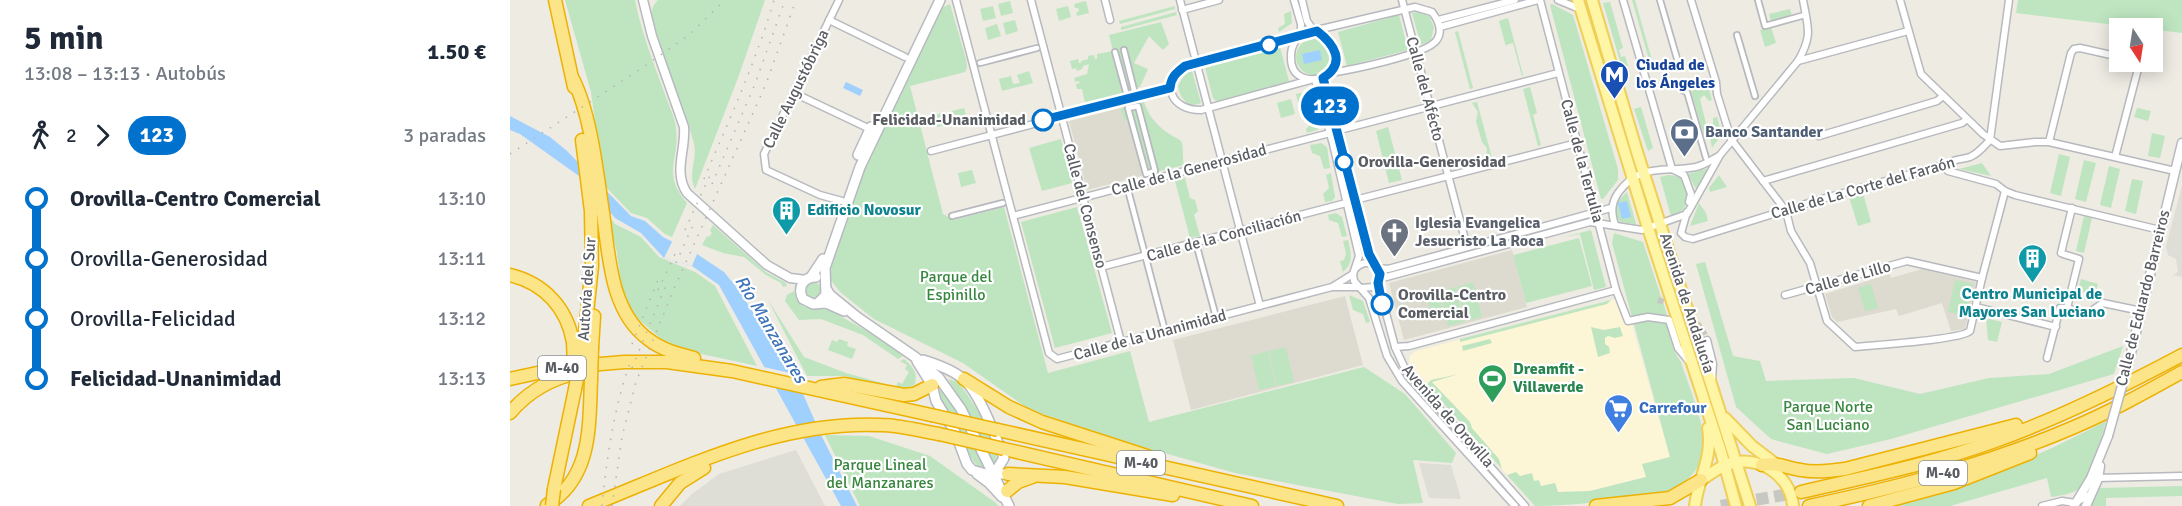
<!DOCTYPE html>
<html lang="es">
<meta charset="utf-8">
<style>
:root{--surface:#fff;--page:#f6f6f7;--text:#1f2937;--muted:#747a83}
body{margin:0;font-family:Signika,sans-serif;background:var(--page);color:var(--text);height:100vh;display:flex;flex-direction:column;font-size:22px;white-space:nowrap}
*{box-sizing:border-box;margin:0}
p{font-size:20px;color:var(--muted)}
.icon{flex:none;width:33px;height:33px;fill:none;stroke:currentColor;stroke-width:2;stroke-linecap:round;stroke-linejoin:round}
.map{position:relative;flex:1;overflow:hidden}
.sheet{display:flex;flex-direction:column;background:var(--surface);width:510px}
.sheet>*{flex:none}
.badge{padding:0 12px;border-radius:20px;font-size:21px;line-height:39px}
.needle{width:39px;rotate:168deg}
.tools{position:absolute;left:1599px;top:18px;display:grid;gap:12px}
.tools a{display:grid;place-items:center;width:54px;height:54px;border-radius:0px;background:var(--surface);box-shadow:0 3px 15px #0003;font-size:30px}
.map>.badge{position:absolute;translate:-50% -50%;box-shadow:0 0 0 3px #fff}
.legs{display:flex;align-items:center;gap:9px;height:66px;padding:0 24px;font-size:20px}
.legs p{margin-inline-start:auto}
.overview{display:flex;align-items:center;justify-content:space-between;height:102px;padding:0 24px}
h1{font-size:33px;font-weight:700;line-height:45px}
ul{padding:0 24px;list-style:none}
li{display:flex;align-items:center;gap:21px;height:60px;font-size:22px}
li i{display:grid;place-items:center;width:9px;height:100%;margin:0 8px;background:currentColor}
li i::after{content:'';width:15px;height:15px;margin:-8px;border:4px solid;border-radius:50%;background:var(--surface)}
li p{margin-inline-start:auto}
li:first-child i{background:linear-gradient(#0000 50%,currentColor 0)}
li:last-child i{background:linear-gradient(currentColor 50%,#0000 0)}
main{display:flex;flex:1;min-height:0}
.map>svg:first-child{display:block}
</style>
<main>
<section class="sheet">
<div class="overview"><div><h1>5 min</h1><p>13:08 – 13:13 · Autobús</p></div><b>1.50 €</b></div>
<div class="legs"><svg class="icon" aria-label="walk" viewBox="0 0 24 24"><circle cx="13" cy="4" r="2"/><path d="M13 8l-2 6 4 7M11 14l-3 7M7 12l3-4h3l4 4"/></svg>2<svg class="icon" aria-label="forward" viewBox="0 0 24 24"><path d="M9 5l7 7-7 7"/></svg><b class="badge" style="background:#0072ce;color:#fff">123</b><p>3 paradas</p></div>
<ul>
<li><i style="color:#0072ce"></i><b>Orovilla-Centro Comercial</b><p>13:10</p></li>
<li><i style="color:#0072ce"></i><span>Orovilla-Generosidad</span><p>13:11</p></li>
<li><i style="color:#0072ce"></i><span>Orovilla-Felicidad</span><p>13:12</p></li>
<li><i style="color:#0072ce"></i><b>Felicidad-Unanimidad</b><p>13:13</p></li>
</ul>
</section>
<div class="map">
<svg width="1672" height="506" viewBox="0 0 1672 506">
<rect width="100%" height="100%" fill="#edebe2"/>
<polygon fill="#fdf6d6" points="1114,297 1160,457 1136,477 1080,491 1047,492 1045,483 1012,492 899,363 900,356 906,351"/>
<g fill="#deddd6">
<polygon points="1672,186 1672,277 1663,275 1668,272 1666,259 1658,255 1656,246"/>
<polygon points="286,450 315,506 170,506 182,494 209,474"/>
<polygon points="909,463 941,465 951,499 919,498"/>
</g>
<g fill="#dddad0">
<polygon points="610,108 614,121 620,120 634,175 577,190 559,121"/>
<polygon points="1002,250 1017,307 894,340 879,283"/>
<polygon points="1412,269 1466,282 1455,329 1441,331 1432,303 1389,316 1386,309 1327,322 1322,317 1315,294 1380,274 1381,278"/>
<polygon points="835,296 853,365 681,410 663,340"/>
</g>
<g fill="#bee5c0">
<path d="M55 0H125C131 31 142 59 153 89 157 101 164 115 166 128 170 162 151 172 177 203L162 237 155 234 137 218 121 213 94 185 81 92Z"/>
<path d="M148 0H255L228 78 185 189C177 172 188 160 184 144 175 106 157 71 147 34 143 21 137 11 148 0Z"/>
<polygon points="1122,0 1125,0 1145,71 1142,70"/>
<polygon points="1508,0 1672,0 1672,33 1506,13"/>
<polygon points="500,1 503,13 491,16 488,4"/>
<polygon points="576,1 579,13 567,16 566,13 569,11 568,8 565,8 564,4"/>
<polygon points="1100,2 1113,48 1109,50 1111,57 1115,56 1118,66 1112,68 1093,3"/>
<path d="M440 4 456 59 457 67 455 72 400 86 433 214 444 220 494 207 538 373 620 351 639 422 854 367 895 394 946 453 942 463 903 460 913 503 888 504 725 473 573 430 548 419 520 410 453 363 364 319 330 292 319 278C342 183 388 97 429 9Z"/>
<polygon points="1042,4 1063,15 1108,169 1108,180 1093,199 1091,199 1040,5"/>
<polygon points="483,6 486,18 473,21 470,9"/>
<polygon points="558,6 561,17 549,21 546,9"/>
<polygon points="665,6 665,9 610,24 609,21"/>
<polygon points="1280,9 1282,16 1261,22 1259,14"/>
<polygon points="781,11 782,23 769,32 768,28 775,24 774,14"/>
<polygon points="666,12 667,15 611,30 611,27"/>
<polygon points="907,12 919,16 924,27 921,40 911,45 902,13"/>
<polygon points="889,15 898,50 837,66 828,32"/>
<polygon points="998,18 1013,75 1012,76 1003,43 996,45 996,47 989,21"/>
<polygon points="505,20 508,31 496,35 493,23"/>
<polygon points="651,22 659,44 653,50 639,36 624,63 638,69 630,87 625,88 626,91 575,103 572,89 567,89 566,84 570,83 569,81 565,82 564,78 577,74 579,64 573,66 572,69 567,71 566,68 562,69 560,61 568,59 569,63 571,63 571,61 578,59 578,56 584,55 585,59 587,59 587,54 603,51 599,35"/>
<polygon points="487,24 491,36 478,40 475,28"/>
<polygon points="1261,27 1266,43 1255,47 1250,30"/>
<polygon points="948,31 963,88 960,89 945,32"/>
<circle cx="804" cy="57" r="18"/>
<polygon points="770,47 779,81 707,102 703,98 695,67"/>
<polygon points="519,71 523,83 492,91 489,79 501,76 503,84 510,83 507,75"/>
<path d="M682 71 691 103C678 109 670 98 668 86L675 73Z"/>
<polygon points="1198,86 1202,100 1199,101 1194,95 1190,99 1196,124 1200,127 1203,126 1203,118 1207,117 1212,134 1202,148 1200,138 1195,139 1181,91"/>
<polygon points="1020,87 1027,113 1023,115 1031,145 1028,146 1013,89"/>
<polygon points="797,92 803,95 806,110 801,112 796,105 788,103 786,94"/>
<polygon points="781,99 785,114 771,118 767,103"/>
<path d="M634 102C638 115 647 126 658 133 661 136 668 138 671 141 674 145 672 158 674 165L634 175 619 120 614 121 610 108Z"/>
<polygon points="967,102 982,158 976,159 977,148 972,142 966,121 968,112 962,103"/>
<polygon points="1131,107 1143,148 1138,151 1124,109"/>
<polygon points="454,108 457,119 445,123 442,111"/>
<polygon points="1627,108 1641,111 1638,121 1624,117"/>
<polygon points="436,112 440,124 427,127 424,115"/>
<polygon points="807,115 810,126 807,130 797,133 796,129 802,123 802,117"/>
<polygon points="878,127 892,180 879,183 866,131"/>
<polygon points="1642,133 1655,136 1650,158 1638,156"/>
<polygon points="551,139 562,183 532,191 519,148"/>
<polygon points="811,143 817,147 820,168 814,169 810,156 802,153 800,145"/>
<polygon points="1549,154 1560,157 1551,196 1540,193"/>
<polygon points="1574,160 1586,163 1576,202 1565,199"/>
<polygon points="1472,163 1481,176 1449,169"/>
<polygon points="1599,166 1610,169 1601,208 1590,205"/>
<polygon points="1199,168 1186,189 1178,174"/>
<polygon points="462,170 466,183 451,187 448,173"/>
<polygon points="821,173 825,197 822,201 815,202 813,194 819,188 816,175"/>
<path d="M1159 175 1171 177C1183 190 1180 212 1161 216L1150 177Z"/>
<polygon points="1209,175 1217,187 1200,192 1199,188"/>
<polygon points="675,178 680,198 685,200 688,211 684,215 690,236 680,238 665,181"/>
<polygon points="1622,179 1633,181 1626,214 1615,211"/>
<polygon points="1117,192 1126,224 1124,224 1110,222 1105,214 1105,204"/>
<polygon points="1353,193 1361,222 1348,226 1339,197"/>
<polygon points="1189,203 1196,213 1198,221 1180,226"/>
<polygon points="567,207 602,333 545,348 511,222"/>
<polygon points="826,213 832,217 837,236 832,237 828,223 819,220 818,215"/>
<polygon points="98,215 105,224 131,237 149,257 185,272 205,286 247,366 187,353 157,344 124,315 111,286 107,253"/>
<polygon points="1574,216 1582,218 1574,253 1566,251"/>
<polygon points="203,225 256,272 276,283 277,286 273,287 271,283 256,275 234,257 213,253 192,245 197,236 199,237 202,233 200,230"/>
<polygon points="1081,230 1096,287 1084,290 1070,234 1051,238"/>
<path d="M1104 233 1133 242 1157 315C1157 330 1162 350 1171 362 1178 385 1197 428 1194 451 1191 470 1172 488 1154 493 1144 496 1132 496 1122 497 1090 502 1057 506 1025 506L997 475 1006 472 1010 476 1022 473 1024 481 1029 480 1031 486 1045 483 1048 492 1080 491 1136 477 1132 464 1160 457 1102 243Z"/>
<polygon points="1069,238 1082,286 1016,303 1003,255"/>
<path d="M838 240C841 253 844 263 833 272L830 261 834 260 836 254 833 241Z"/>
<polygon points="1195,262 1223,356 1250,361 1256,381 1344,378 1410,394 1479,378 1539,374 1613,346 1604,374 1381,439 1317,454 1261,439 1226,407 1186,264"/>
<polygon points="1571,279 1588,284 1585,295 1568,291"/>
<polygon points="1445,280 1463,284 1455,316 1438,312"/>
<circle cx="303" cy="290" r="8"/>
<polygon points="963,282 972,317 956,321 947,287"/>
<polygon points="1361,284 1368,308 1355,311 1348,288"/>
<polygon points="945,287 954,322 938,326 929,291"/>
<polygon points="284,291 286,298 294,307 319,310 357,331 393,356 388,359 353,335 311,319 289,320 275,301 277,295"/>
<polygon points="928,292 934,318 923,321 916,295"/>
<polygon points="839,295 853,301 860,322 856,323 853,314 843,310"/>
<path d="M258 300 294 357 336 373 386 387 388 382 392 384 399 372 395 369 397 365 390 361 394 359C403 367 408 372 405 384L396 390 334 376H297Z"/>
<polygon points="1101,300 1097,304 950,342 950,339"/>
<polygon points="1476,318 1492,322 1487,342 1478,340"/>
<polygon points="1081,327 1094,330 1110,327 1113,336 1105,338 1098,336 1095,338 1095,344 1099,347 1100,353 1088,357"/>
<polygon points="329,339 338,342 337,346 346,349 342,359 318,350 322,340 327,342"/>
<polygon points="980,339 982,343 953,351 952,346"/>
<polygon points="776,347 784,382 767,386 759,351"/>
<polygon points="758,351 766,386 749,390 741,356"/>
<polygon points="949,374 922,382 960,422 962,428 989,459 992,469 918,386 918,383 921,380"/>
<path d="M438 379 448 382C461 399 494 446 485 467L460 415Z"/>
<polygon points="430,387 448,412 477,470 471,469 463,461 430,397"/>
<path d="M1596 421C1591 438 1583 479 1569 489 1561 494 1550 496 1541 497L1537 478 1440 506H1379C1455 489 1527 457 1596 421Z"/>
<polygon points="315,435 359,436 420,456 486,503 488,506 350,506"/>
<polygon points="1672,486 1672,496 1596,498 1596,506 1582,506 1590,488"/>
</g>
<g fill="#a0d0fe">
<polygon points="810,50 812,60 794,64 792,54"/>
<polygon points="336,82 353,90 350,96 333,88"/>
<polygon points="0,116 40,137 57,151 121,216 135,221 153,237 187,254 214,272 231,293 293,394 311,435 347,506 331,506 209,285 182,266 154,258 131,233 105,218 69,176 10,134 0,130"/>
<polygon points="1117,201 1121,217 1112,219 1108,203"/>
</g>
<g fill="#edebe2">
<polygon points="163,240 187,254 182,266 154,258"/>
<polygon points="254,367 280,373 292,393 265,387"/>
</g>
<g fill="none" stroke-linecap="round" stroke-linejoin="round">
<path stroke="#c8c8c2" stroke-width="6" stroke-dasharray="6 3" stroke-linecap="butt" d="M1148 300C1169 306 1189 319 1197 340"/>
<polyline stroke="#c8c8c2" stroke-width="12" stroke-dasharray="12 6" stroke-linecap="butt" points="1211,506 1290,492"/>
<defs>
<g id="pedestrian">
<polyline points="1150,0 1168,62 1166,65"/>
<polyline points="1248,0 1255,26 1295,15"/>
<polyline points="1227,35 1245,96"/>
<polyline points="614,50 624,90"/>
<polyline points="605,52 616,92"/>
<polyline points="470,63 527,48"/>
<polyline points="1174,91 1177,92 1196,158"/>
<polygon points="628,106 645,171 636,174 618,108"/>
<polyline points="617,186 655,331"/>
<polyline points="442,216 493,203"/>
<polyline points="686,243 706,317"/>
</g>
<g id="minor">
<polyline points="329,0 254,154 256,170 310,195 332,201"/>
<polyline points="446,0 539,353 547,359 822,287 843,274"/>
<polyline points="521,0 611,342"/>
<polyline points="595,0 600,20"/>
<polyline points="670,0 750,306"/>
<polyline points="784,0 791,24 791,35"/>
<polyline points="792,0 797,21 804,31"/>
<polyline points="892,0 957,247"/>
<polyline points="1030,0 1106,290 1118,321 1138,317 1159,320 1168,348 1178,360"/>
<polyline points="1048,0 1070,9"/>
<polyline points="1113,0 1162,169"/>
<path d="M1181 0 1206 82 1207 94 1221 139 1276 211 1281 231 1300 263 1317 321 1345 347C1364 345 1450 340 1460 331L1472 278 1495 191"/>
<polyline points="1390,0 1411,74 1473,134 1490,146 1525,142 1539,142 1665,171"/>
<polyline points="672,10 709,0"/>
<polyline points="319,20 395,57"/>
<polyline points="928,20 1005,0"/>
<polyline points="930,27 1028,0"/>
<path d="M807 31C863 72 779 102 781 56 781 46 786 38 794 33L905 7 922 12C928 20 934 31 926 41 915 55 840 70 820 73"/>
<path d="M788 37 675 66C650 85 661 110 691 110L800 80"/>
<polyline points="1288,61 1398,31"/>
<polyline points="813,78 859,253 865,266"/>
<polyline points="805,80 823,144 849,256 843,274 844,281 859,298 877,356 892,381 1005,506"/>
<polyline points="284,93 360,129"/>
<polyline points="826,131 1048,73"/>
<polyline points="1309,136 1427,101 1433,96"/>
<polyline points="1480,140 1499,0"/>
<polyline points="1539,142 1561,53 1564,49 1570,48 1610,57"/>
<polyline points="421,151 660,88"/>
<polyline points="1605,157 1628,69 1625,62"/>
<polyline points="1437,166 1438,171 1486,184 1495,191 1505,195 1650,230"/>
<polyline points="1162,169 1174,175 1181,194 1179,202"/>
<polyline points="1253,181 1452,123 1457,119"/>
<polyline points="845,200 1067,143"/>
<path d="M1177 212 1171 233 1175 237 1183 239 1305 201 1429 166H1437C1443 158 1452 160 1460 157 1469 153 1474 146 1480 140"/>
<polyline points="503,216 820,133"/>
<path d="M1105 225C1101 212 1101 204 1108 193 1130 162 1155 173 1186 167 1194 165 1200 161 1207 157"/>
<polyline points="1551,253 1562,208"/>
<polyline points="591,267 836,203"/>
<path d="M846 268C860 254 879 272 863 287L851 288"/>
<polyline points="867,268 878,269 1101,208"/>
<path d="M869 279 1080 222 1132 230 1177 214 1210 155 1288 61C1303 35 1298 28 1293 0"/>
<polyline points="868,283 885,347 896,371 1015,506"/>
<polyline points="823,287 849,287"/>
<polyline points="1275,295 1397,261 1472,278"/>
<polyline points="1466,307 1546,327"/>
<polyline points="1557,308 1577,314 1593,303 1631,311"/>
<polyline points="1197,340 1203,364 1202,379"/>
<polyline points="885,347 899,346 1106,290"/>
<polyline points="1537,358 1550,308 1557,308 1569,259 1553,254"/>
<polyline points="1586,478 1672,476"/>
<polyline points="1532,506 1552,501 1565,503 1581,494"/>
</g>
<g id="tertiary">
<path d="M133 0 142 36 174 127C176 150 163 172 177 193L257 265 280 278 296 280"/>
<polyline points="1620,357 1672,143"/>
<polyline points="1564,506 1581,478 1598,436"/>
<polyline points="1576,506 1588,479 1590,466"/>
</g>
<g id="secondary">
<polyline points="348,155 361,127"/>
<polyline points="301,277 313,259"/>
<path d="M306 277C293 277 287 288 293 299L303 304 316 303 334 311"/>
<polyline points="317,290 320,295 347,317 405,357 429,378 451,409 499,506"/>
<polyline points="308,303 316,295 315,268 350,167 430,0"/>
<path d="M413 360C426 364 441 369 452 378 469 390 486 438 494 458L484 474"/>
<polyline points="407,361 422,385 426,401 445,432 457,464 462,470 476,474 498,474"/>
<polyline points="467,474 479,483 492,497"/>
</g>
<g id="primary">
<polyline points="1068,0 1138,228 1211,452 1226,506"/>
<polyline points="1082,0 1127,152 1240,506"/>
<polyline points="1215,418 1242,446 1263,462"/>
<path d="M1191 480C1199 475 1208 468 1216 465 1246 453 1281 474 1283 506"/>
<path d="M1185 506C1188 478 1203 459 1198 428"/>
</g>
<g id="motorway">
<polyline points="45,0 64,87"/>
<path d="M63 79C81 115 87 173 93 213 99 255 100 311 138 339 152 350 168 354 184 358"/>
<polyline points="72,140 81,211 82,266 74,342"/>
<path d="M0 275C34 283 57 308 63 342"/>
<polyline points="82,347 84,316"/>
<polyline points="0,379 55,367 114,362 157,362 222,371 421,415"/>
<polyline points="454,379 499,407 532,422 640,457"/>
<polyline points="311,387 334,384 394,395 404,394 422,385"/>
<path d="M0 413C19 390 42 378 71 372"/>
<polyline points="488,430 827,506"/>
<polyline points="494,449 742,506"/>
<path d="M1252 465C1267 462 1277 468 1291 470 1305 473 1321 471 1335 469L1506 425"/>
<polyline points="498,474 555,477 663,495"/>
<polyline points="44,489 65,389"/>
<polyline points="497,491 508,482 522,477"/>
<path d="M1291 492C1356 477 1422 464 1485 441 1550 418 1612 387 1672 355"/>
<path d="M37 505C82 477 79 427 81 380"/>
<path d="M79 506C173 469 267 420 371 425 390 425 410 431 429 434"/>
<polyline points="151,506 170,483 194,468"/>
<polyline points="1086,506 1160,498 1191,480"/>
<path d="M1299 506C1389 487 1478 464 1562 428 1600 412 1636 392 1672 372"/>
<polyline points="1359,506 1444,483 1520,453"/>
</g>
</defs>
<use href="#pedestrian" stroke="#b7b9be" stroke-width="8"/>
<use href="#minor" stroke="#b7b9be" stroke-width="9"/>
<use href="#tertiary" stroke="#b7b9be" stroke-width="11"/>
<use href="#secondary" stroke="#b7bac0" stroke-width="12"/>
<use href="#primary" stroke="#f0ce57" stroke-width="14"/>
<use href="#motorway" stroke="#edb102" stroke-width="15"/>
<use href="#pedestrian" stroke="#fff" stroke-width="4.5"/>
<use href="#minor" stroke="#fff" stroke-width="6"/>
<use href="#tertiary" stroke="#fff" stroke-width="8"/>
<use href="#secondary" stroke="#fff" stroke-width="9"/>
<use href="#primary" stroke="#fef5a5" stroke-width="10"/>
<use href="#motorway" stroke="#fce589" stroke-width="12"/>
<g stroke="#b3b4b4" stroke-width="1.5" stroke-dasharray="1.5 8" stroke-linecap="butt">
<polyline points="0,154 129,70 179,35 215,0"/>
<path d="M194 179C219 120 246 62 264 0"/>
<polyline points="202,184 245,84 275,0"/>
<polyline points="175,230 201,173"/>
<polyline points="166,263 183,225"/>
<polyline points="148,290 166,252"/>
<polyline points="122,344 148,280"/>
<polyline points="122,368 156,285"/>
<path d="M92 506C97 456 104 407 121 360"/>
<polyline points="102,506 112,437 126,382 163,291 256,84 286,0"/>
</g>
<defs>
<polyline id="tertiary-bridge" points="1598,436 1620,357"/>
<g id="motorway-bridge">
<polyline points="63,342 64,364"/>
<polyline points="81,380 82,347"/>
<polyline points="65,389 74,342"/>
<polyline points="421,415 488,430"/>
<polyline points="429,434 494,449"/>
<polyline points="42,506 44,489"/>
</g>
</defs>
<use href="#tertiary-bridge" stroke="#b7b9be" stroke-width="11" stroke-linecap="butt"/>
<use href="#motorway-bridge" stroke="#edb102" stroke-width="15" stroke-linecap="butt"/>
<use href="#tertiary-bridge" stroke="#fff" stroke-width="8"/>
<use href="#motorway-bridge" stroke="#fce589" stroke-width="12"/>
</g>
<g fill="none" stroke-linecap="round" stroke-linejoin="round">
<defs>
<path id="line-1" d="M533 120 660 88C661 77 666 73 675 66L807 31C824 44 837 63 813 78L859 254 870 274 868 283 872 304"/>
</defs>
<use href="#line-1" stroke="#fff" stroke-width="14"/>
<use href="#line-1" stroke="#0072ce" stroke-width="9"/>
</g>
<defs>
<symbol id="metro-pin" viewBox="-11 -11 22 30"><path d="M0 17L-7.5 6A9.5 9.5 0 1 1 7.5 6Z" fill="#1a4fb4" stroke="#fff"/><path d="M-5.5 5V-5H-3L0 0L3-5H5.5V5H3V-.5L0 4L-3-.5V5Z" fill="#fff"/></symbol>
<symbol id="bank-pin" viewBox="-11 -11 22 30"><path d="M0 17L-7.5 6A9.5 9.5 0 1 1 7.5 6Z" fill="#5c6f8a" stroke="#fff"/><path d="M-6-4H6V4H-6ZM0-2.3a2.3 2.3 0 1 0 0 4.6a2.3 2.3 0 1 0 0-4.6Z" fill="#fff"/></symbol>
<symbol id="building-pin" viewBox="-11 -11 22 30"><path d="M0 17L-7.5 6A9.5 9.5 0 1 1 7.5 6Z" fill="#0f9aa8" stroke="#fff"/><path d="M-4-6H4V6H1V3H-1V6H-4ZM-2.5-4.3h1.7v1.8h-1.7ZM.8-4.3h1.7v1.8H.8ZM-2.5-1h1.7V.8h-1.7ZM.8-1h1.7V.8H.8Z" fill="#fff"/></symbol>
<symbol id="church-pin" viewBox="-11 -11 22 30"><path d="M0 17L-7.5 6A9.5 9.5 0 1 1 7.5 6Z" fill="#6b7280" stroke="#fff"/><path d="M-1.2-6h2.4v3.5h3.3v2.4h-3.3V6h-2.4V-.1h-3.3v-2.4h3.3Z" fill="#fff"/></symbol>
<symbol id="stadium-pin" viewBox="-11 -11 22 30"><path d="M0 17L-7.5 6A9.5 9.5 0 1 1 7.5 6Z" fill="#2e9e5b" stroke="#fff"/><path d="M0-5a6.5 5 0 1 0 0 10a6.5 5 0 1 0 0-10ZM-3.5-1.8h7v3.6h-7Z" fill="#fff"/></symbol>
<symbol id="supermarket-pin" viewBox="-11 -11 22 30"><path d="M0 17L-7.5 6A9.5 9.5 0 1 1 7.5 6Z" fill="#3f7fe0" stroke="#fff"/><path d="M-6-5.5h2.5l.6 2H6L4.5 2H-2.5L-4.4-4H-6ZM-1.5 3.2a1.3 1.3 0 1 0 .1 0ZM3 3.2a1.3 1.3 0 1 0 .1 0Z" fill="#fff"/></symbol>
</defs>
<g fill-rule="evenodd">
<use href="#metro-pin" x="1088" y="58" width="33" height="45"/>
<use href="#bank-pin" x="1158" y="116" width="33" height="45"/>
<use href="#building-pin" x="260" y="194" width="33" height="45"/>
<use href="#church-pin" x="868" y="216" width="33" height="45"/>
<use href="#building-pin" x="1506" y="242" width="33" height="45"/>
<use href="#stadium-pin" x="966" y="362" width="33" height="45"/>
<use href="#supermarket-pin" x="1092" y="392" width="33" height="45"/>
</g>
<g fill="#fff" stroke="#0072ce" stroke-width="3">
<circle cx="759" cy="45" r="8"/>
<circle cx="533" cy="120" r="10"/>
<circle cx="834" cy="162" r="8"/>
<circle cx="872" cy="304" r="10"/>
</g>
<g text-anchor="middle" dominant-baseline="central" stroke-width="4.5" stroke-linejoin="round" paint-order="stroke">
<g fill="#fff" stroke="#8c8e91" stroke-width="1.5">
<rect x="28" y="356" width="48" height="24" rx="4.5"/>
<rect x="607" y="451" width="48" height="24" rx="4.5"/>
<rect x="1409" y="461" width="48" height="24" rx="4.5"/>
</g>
<g font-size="15" font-weight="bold" fill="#5a5d62">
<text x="52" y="368">M-40</text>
<text x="631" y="463">M-40</text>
<text x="1433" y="473">M-40</text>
</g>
<g font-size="16" font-weight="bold" fill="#164399" stroke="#fff" text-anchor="start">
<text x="1126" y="65">Ciudad de<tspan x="1126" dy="18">los Ángeles</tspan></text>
</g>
<g font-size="16" fill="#5a5d62" stroke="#fff">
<text transform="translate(286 89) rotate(-64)">Calle Augustóbriga</text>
<text transform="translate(915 89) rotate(75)">Calle del Afécto</text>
<text transform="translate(1072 161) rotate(75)">Calle de la Tertulia</text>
<text transform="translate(679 170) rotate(-15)">Calle de la Generosidad</text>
<text transform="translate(1353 188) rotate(-16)">Calle de La Corte del Faraón</text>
<text transform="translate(575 206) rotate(75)">Calle del Consenso</text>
<text transform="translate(714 236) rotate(-15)">Calle de la Conciliación</text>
<text transform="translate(1338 278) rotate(-16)">Calle de Lillo</text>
<text transform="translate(77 289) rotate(-86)">Autovía del Sur</text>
<text transform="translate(1633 298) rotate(-76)">Calle de Eduardo Barreiros</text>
<text transform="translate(1177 303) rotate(72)">Avenida de Andalucía</text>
<text transform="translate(640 335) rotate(-15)">Calle de la Unanimidad</text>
<text transform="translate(938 416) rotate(49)">Avenida de Orovilla</text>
</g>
<g font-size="16" font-weight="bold" fill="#5a5d62" stroke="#fff" text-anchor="start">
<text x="516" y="120" text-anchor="end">Felicidad-Unanimidad</text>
<text x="848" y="162">Orovilla-Generosidad</text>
<text x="888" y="295">Orovilla-Centro<tspan x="888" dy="18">Comercial</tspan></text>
</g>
<g font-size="16" font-weight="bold" fill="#4e5e75" stroke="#fff" text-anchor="start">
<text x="1195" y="132">Banco Santander</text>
</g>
<g font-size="16" font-weight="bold" fill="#0d838f" stroke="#fff" text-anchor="start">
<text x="297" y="210">Edificio Novosur</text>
<text x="1522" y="294" text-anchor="middle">Centro Municipal de<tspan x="1522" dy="18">Mayores San Luciano</tspan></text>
</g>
<g font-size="16" font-weight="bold" fill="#5b616d" stroke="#fff" text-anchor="start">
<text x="905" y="223">Iglesia Evangelica<tspan x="905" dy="18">Jesucristo La Roca</tspan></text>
</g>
<g font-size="16" fill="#36863e" stroke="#fff">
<text x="446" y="277">Parque del<tspan x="446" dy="18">Espinillo</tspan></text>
<text x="1318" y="407">Parque Norte<tspan x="1318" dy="18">San Luciano</tspan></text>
<text x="370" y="465">Parque Lineal<tspan x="370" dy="18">del Manzanares</tspan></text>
</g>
<g font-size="16" font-weight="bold" fill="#27864d" stroke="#fff" text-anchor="start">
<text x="1003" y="369">Dreamfit -<tspan x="1003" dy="18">Villaverde</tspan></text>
</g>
<g font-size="16" font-weight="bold" fill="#366cbe" stroke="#fff" text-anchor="start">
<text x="1129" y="408">Carrefour</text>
</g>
<g font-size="18" font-style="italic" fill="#4074b9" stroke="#fff">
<text transform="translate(261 329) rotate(59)">Río Manzanares</text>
</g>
</g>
</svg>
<div class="tools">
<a><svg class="needle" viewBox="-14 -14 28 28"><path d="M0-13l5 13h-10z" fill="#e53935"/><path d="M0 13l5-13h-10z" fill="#747a83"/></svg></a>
</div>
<b class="badge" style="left:820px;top:106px;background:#0072ce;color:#fff">123</b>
</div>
</main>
